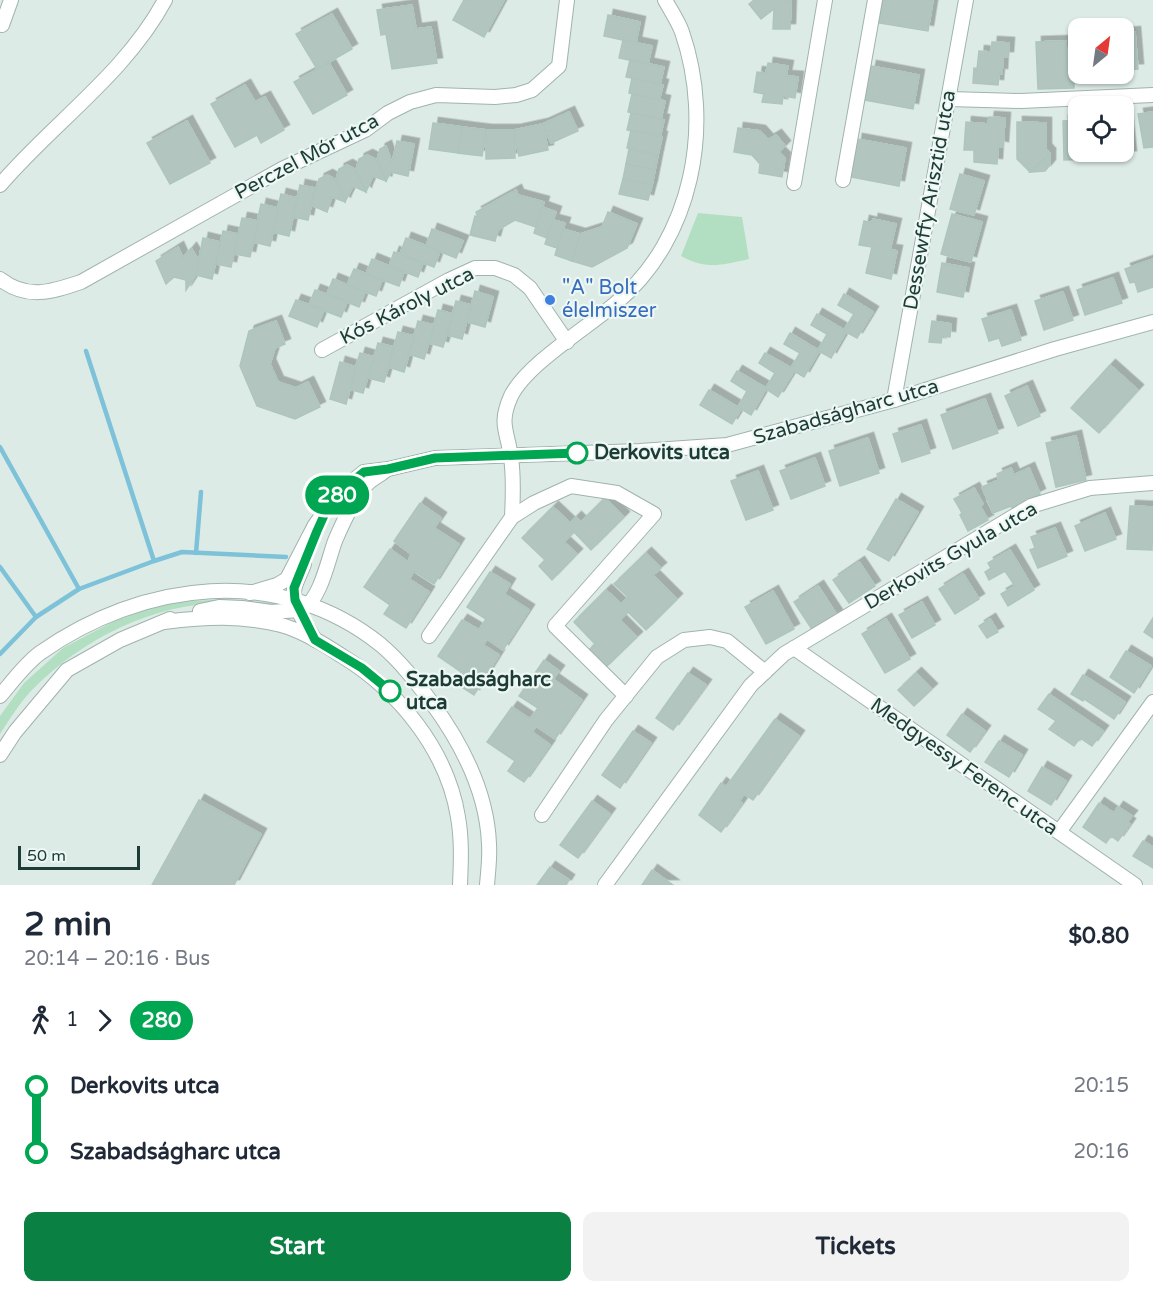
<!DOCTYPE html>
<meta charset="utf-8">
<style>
:root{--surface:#fff;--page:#f2f2f3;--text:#1f2937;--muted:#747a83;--accent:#0b8043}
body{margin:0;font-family:"Varela Round",sans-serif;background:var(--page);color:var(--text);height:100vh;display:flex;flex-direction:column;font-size:22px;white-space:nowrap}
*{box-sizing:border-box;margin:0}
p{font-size:20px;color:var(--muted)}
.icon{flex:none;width:33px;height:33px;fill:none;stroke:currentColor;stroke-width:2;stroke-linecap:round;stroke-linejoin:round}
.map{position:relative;height:885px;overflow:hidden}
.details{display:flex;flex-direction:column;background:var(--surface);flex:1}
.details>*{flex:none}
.badge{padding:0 12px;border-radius:20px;font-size:21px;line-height:39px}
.needle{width:39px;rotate:29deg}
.fabs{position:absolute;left:1068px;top:18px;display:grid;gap:12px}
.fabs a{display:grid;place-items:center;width:66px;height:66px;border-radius:12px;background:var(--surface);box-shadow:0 2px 4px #0004;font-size:30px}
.scale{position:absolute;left:18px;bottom:15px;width:122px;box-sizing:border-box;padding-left:6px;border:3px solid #1d3c36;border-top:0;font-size:16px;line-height:21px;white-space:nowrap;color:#1d3c36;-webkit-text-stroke:4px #edf7f3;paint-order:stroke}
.map>.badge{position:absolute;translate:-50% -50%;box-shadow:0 0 0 3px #fff}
.legs{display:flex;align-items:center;gap:9px;height:66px;padding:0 24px;font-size:20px}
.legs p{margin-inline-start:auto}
.overview{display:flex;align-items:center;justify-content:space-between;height:102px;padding:0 24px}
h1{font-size:33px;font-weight:800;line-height:45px}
.button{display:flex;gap:12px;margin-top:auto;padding:12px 24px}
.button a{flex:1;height:69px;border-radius:12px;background:var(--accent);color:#fff;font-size:24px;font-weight:800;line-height:69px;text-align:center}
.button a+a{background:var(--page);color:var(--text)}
ul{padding:0 24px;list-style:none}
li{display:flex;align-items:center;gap:21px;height:66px;font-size:22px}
li i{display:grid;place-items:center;width:9px;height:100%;margin:0 8px;background:currentColor}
li i::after{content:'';width:15px;height:15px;margin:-8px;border:4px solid;border-radius:50%;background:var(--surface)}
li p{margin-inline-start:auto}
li:first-child i{background:linear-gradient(#0000 50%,currentColor 0)}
li:last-child i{background:linear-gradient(currentColor 50%,#0000 0)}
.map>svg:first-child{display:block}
</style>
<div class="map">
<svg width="1153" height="885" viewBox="0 0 1153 885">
<defs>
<filter id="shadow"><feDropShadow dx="5.5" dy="-5.5" stdDeviation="0" flood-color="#0004"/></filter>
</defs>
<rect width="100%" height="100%" fill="#ddebe6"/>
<g fill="#b2dfc2">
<path d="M698 213 742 217 749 259C722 265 706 270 681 256Z"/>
<path d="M226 599 286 604V607C267 605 246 603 227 603 156 602 82 639 33 689 20 702 10 719 0 734V716L24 683 63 648 116 620 138 612 178 602Z"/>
</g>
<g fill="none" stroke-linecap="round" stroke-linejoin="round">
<g stroke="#7dc2d8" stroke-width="4.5">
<polyline points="86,351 154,561"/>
<polyline points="0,447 79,589"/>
<polyline points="196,553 201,492"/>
<polyline points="0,567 36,617"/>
<polyline points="0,654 36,617 79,589 154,561 182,552 286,557"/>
</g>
</g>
<g fill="#b2c6bf" stroke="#aec5be" stroke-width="1.5" filter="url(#shadow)">
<polygon points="464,0 504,0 484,37 453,20"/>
<polygon points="754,0 791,0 790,29 773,29 774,9 761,19 749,4"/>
<polygon points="883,0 933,0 928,31 879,23"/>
<polygon points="412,5 416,29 431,27 437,63 392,69 386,34 381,35 377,10"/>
<polygon points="332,14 352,49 317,69 296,34"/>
<polygon points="608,15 640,22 636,43 604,36"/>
<polygon points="1135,32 1138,69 1124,70 1124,33"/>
<polygon points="623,40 652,46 648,64 619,58"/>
<polygon points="1066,41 1067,62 1074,62 1074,88 1038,89 1036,42"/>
<polygon points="992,42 1009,43 1008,57 1003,57 1002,74 999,73 998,85 973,83 974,68 977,69 979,51 991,52"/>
<polygon points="630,60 664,67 660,84 626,77"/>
<polygon points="329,63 347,95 313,114 294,82"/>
<polygon points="768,63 788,66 786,76 798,77 795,98 783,96 782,104 762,102 764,94 754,92 757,72 766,73"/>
<polygon points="871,66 919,75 913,109 864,100"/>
<polygon points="632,78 663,85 659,100 629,93"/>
<polygon points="245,85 255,102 265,97 284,130 261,143 257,135 235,147 211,104"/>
<polygon points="632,94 665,101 661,119 628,112"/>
<polygon points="569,112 578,131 551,143 543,124"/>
<polygon points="1153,112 1153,147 1144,148 1138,114"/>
<polygon points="631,113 664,120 660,137 627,130"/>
<polygon points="989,117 1005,118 1003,147 998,146 997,164 974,162 974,150 964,150 966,122 988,124"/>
<polygon points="1124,118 1127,118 1131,156 1104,158 1104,152 1124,152"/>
<polygon points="1078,120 1078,152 1090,152 1090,159 1064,160 1063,121"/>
<polygon points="187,121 210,163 170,184 147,143"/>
<polygon points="1017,122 1046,123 1046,149 1050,154 1030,172 1017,159"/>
<polygon points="433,123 462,127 458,153 429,149"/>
<polygon points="543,124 548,150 519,156 514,130"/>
<polygon points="462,127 486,130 482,156 458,153"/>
<polygon points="738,128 760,131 768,140 776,135 785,146 779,152 785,158 782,177 759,173 760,164 752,155 734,152"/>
<polygon points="486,130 514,130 515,158 486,159"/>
<polygon points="631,130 662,137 658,155 627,148"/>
<polygon points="857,139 906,148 899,186 851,177"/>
<polygon points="397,141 414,144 408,176 391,172 386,181 377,160 380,149 386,146 392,163"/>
<polygon points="629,149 658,155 655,170 626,164"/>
<polygon points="1050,154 1050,165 1045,171 1030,172"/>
<polygon points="367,155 377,160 386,181 373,176 366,192 356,170 359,159"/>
<polygon points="626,164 655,170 652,185 623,179"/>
<polygon points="347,165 356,170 366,192 353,186 345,202 336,180 339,169"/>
<polygon points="960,174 984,181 974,215 950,209"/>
<polygon points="327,175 336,180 345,202 332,197 327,212 311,205 319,179"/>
<polygon points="623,179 652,185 648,200 619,194"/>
<polygon points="300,185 315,188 308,220 293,217"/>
<polygon points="516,190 518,195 544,202 536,227 515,220 498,230 495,241 470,235 475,216 478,217 476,212"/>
<polygon points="281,194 297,198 289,236 272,232"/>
<polygon points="261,204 278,208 270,246 253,242"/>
<polygon points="542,207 556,212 547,238 534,233"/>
<polygon points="608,212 637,224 627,248 592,267 572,261 580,234 602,227"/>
<polygon points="952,214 982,222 971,262 941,254"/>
<polygon points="242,218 258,221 250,257 234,254"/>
<polygon points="873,219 896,224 890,250 897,251 891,279 866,273 872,247 859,245 864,221 872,223"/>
<polygon points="553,220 565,223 557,248 545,244"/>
<polygon points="432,229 463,241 456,258 426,246"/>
<polygon points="563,229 580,234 572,261 555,255"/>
<polygon points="223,231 238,234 231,267 216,264"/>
<polygon points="203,238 220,242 212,279 196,275"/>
<polygon points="406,238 440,251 434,267 400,254"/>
<polygon points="178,247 183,258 191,248 199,261 196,275 186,290 186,280 174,277 166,284 156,261"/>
<polygon points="394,252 423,263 418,277 389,266"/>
<polygon points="372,259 404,272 399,286 366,274"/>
<polygon points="1153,259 1153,287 1138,292 1135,282 1130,283 1125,269"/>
<polygon points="942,263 969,268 963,297 937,292"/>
<polygon points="354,269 382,280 376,296 347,285"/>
<polygon points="1113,278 1122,303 1085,315 1077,290"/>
<polygon points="333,279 365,292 359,307 327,294"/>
<polygon points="315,290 347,302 341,317 309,305"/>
<polygon points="475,291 493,297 485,327 467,322"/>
<polygon points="1063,292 1073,320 1044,330 1035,301"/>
<polygon points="844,294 873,312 857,338 846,332 831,358 819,351 804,377 794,371 778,397 766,389 751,415 738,407 747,391 731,381 737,371 766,388 775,373 759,363 765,353 791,368 800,353 784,344 790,333 818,350 827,334 811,325 817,314 844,330 854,314 838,305"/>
<polygon points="296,300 324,310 317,327 289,316"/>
<polygon points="456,301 471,305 462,339 447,335"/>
<polygon points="438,310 453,314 443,347 429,343"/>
<polygon points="1011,310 1021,340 1002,346 999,338 989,341 982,319"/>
<polygon points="276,321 285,344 275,348 270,364 278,382 296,388 308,382 320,407 295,419 257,406 240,366 249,331"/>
<polygon points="418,321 434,325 424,359 409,354"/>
<polygon points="932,321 951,324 950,337 942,336 941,343 929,342"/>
<polygon points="398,332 414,336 404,372 388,367"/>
<polygon points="378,343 394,347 384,382 368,378"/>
<polygon points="360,353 374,357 363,393 349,389"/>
<polygon points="340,362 356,367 346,404 330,399"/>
<polygon points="1110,365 1138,390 1099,433 1071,408"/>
<polygon points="1027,386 1040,416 1018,426 1005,396"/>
<polygon points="709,390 741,409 732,424 700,405"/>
<polygon points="985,399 998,433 953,449 941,415"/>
<polygon points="921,425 930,453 902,462 893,434"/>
<polygon points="1076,436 1086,480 1056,487 1046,443"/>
<polygon points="868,438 879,473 840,486 829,451"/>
<polygon points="815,458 825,486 791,499 780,471"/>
<polygon points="1011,468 1014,475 1029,468 1040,494 1012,508 1011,506 993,513 982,487 999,480 997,474"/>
<polygon points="758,471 773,510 746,520 731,481"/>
<polygon points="974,488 983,504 980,506 988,520 968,531 960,515 962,513 954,499"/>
<polygon points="605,498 624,517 591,550 574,532 564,542 577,554 552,580 539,566 545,560 522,538 553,507 570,523 576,517 581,522"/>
<polygon points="896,499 918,512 889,561 867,549"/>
<polygon points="420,503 441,518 434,528 459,544 434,584 414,571 409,579 429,592 406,628 384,614 390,605 364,587 390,549 408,562 411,554 394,541"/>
<polygon points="1130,506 1153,507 1152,550 1127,549"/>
<polygon points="1105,513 1116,539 1085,551 1075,526"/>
<polygon points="1055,528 1067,556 1038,568 1030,550 1035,548 1031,537"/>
<polygon points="1010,550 1034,590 1008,606 1001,594 1015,586 1005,571 989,580 985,572 991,568 988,563"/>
<polygon points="646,553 661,568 653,575 677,599 646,630 628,612 620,620 637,637 604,669 587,652 595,644 574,622 606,590 621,604 628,597 614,584"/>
<polygon points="859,562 875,586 849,603 833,580"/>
<polygon points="490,572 510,584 504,594 529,610 503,650 487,639 483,645 499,655 474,695 454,682 461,672 438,656 462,620 479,630 486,619 467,607"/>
<polygon points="963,574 979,599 955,614 939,589"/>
<polygon points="818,586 837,615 813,631 794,602"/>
<polygon points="773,591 794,629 766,644 745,607"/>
<polygon points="922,602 935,625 912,638 899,615"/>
<polygon points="1153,618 1153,638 1144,632"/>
<polygon points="886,619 910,659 885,673 862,634"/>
<polygon points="990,619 998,632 987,638 979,626"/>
<polygon points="1126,651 1151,666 1134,693 1110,677"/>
<polygon points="544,660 559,671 553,679 582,700 555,739 536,726 532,732 550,745 524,782 508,771 515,761 487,742 512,707 530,719 538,708 519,696"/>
<polygon points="688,673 706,685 673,730 656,718"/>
<polygon points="916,673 932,689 914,706 898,690"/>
<polygon points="1083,675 1125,702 1114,719 1084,699 1083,701 1071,694"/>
<polygon points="1049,694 1103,731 1092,746 1080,738 1074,746 1049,729 1056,721 1038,709"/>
<polygon points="962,714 985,731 970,752 947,735"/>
<polygon points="775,719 799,736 753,800 744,794 739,801 742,803 721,832 699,815 721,783 726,787"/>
<polygon points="633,731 651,743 620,788 602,775"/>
<polygon points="999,741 1022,755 1009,777 985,762"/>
<polygon points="1042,767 1066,781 1051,805 1028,791"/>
<polygon points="199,800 261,834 234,885 152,885"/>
<polygon points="592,801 610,814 578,858 560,845"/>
<polygon points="1099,803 1114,813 1118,807 1132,816 1127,822 1130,824 1118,841 1111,836 1106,843 1083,827"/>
<polygon points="1143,841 1153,847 1153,868 1133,856"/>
<polygon points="550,867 569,880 566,885 537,885"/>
<polygon points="652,870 673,885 642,885"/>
</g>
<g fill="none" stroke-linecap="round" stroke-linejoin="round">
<defs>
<g id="street">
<polyline points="0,24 2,25 11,0"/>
<polyline points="949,99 1021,101 1153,95"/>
<polyline points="843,180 875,0"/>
<polyline points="794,183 825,0"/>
<path d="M0 185C53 123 126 73 165 0"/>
<path d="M0 279C27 300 51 292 81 282L282 169 365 130 388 113 410 102 436 95 495 97 516 95 532 90 559 66 567 0"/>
<polyline points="322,350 449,280 475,268 495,268 514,275 530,288 567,342"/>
<polyline points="894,400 966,0"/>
<path d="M512 517C513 497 514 477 511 458 508 431 498 425 511 396 527 364 587 328 616 303 693 239 714 125 682 32 678 21 671 11 665 0"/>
<path d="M304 564C301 573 295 582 294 591 293 607 307 626 315 640"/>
<polyline points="250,593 277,585 287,579 315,525 339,492 364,472 388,469 435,458 640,451 727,445 894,400 1055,349 1153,322"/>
<path d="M304 608C321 597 328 560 335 541 343 522 353 500 367 484 372 479 380 475 386 470"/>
<polyline points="200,611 219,607 242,608 271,612 299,610"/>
<path d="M164 622C207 617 239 615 281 625 303 631 324 644 342 656 399 691 447 750 458 817 462 840 461 862 460 885"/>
<polyline points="429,636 512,517 534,503 571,486 617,493 654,514 555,626 626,696"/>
<polyline points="794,648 1135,885"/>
<path d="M0 696C12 682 25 664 40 653 142 581 279 563 381 645 401 662 417 683 432 703 462 744 487 792 489 844 490 858 488 872 487 885"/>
<polyline points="0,755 15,732 67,670 120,640 170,619"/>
<polyline points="542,815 606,720 657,657 684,640 710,637 727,641 765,672"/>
<polyline points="1059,832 1153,702"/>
<polyline points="605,885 751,685 784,654 1031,506 1090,488 1153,483"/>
</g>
</defs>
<use href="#street" stroke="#a0b3ae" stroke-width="16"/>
<use href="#street" stroke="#fff" stroke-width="14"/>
</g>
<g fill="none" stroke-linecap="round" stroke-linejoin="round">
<defs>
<polyline id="line-1" points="390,691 362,668 315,640 295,600 294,588 317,531 326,511 339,492 364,472 388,469 435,458 577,453"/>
</defs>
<use href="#line-1" stroke="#fff" stroke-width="14"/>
<use href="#line-1" stroke="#00a651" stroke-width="9"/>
</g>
<circle fill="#3f7fe0" stroke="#edf7f3" stroke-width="2" cx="550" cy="300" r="6"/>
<g fill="#fff" stroke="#00a651" stroke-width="3">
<circle cx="577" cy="453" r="10"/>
<circle cx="390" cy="691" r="10"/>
</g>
<g text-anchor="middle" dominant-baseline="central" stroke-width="4.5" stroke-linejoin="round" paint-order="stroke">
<g font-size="20" fill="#1d3c36" stroke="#edf7f3">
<text transform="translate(307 157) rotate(-28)">Perczel Mór utca</text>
<text transform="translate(930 200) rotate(-80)">Dessewffy Arisztid utca</text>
<text transform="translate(407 306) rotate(-27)">Kós Károly utca</text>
<text transform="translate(846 412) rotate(-16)">Szabadságharc utca</text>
<text transform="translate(951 556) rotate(-30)">Derkovits Gyula utca</text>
<text transform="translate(964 767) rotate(35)">Medgyessy Ferenc utca</text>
</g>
<g font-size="20" fill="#366cbe" stroke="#edf7f3" text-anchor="start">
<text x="562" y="288">"A" Bolt<tspan x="562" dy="23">élelmiszer</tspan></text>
</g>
<g font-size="20" font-weight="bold" fill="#1d3c36" stroke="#edf7f3" text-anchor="start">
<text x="594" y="453">Derkovits utca</text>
<text x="406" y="680">Szabadságharc<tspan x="406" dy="23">utca</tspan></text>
</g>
</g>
</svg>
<div class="fabs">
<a><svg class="needle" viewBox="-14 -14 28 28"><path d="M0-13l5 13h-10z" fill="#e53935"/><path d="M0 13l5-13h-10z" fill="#747a83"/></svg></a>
<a><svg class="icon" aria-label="locate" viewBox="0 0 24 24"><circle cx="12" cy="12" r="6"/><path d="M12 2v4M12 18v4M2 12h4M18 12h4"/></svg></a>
</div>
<div class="scale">50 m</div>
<b class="badge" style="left:337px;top:495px;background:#00a651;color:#fff">280</b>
</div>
<section class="details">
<div class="overview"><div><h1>2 min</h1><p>20:14 – 20:16 · Bus</p></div><b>$0.80</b></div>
<div class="legs"><svg class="icon" aria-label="walk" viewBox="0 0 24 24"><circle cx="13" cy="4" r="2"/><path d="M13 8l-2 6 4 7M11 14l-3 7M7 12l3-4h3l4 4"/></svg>1<svg class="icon" aria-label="forward" viewBox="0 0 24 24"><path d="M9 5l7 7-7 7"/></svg><b class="badge" style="background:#00a651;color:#fff">280</b></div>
<ul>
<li><i style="color:#00a651"></i><b>Derkovits utca</b><p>20:15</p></li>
<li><i style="color:#00a651"></i><b>Szabadságharc utca</b><p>20:16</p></li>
</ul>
<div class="button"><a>Start</a><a>Tickets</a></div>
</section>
